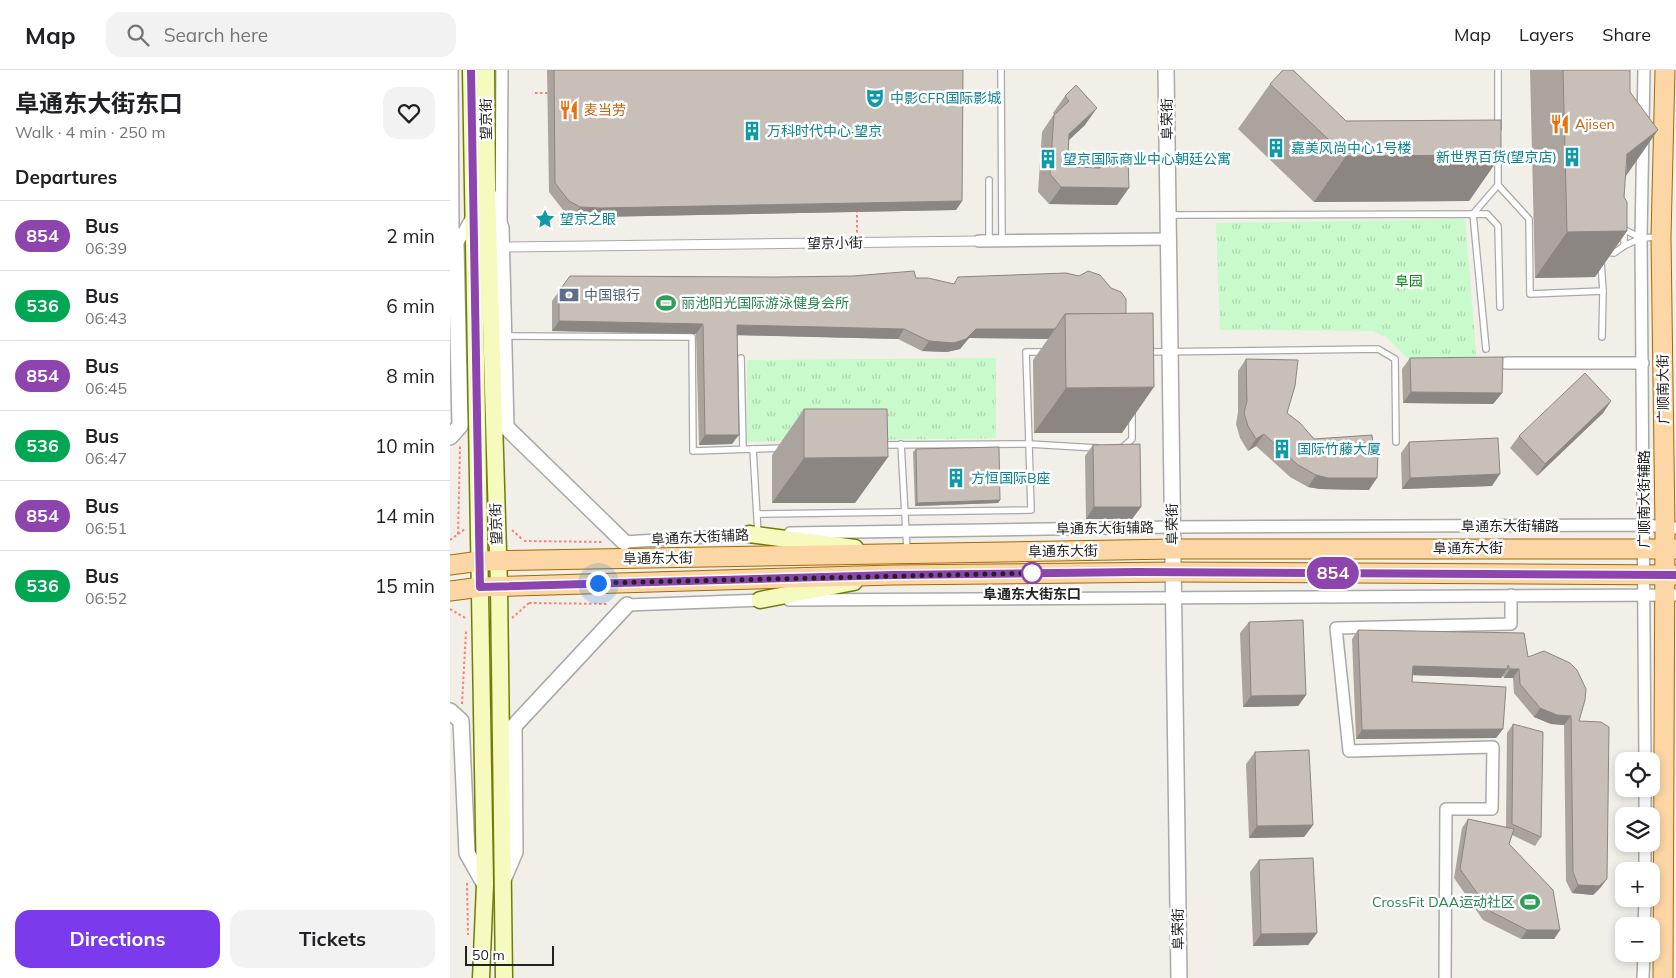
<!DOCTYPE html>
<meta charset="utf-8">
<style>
:root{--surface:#fff;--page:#f2f2f2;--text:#202124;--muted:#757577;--line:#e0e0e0;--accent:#7c3aed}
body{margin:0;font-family:Mulish,"Noto Sans SC",sans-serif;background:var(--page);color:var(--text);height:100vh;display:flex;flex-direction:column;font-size:19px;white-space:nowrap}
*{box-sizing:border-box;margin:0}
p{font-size:16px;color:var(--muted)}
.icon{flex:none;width:28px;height:28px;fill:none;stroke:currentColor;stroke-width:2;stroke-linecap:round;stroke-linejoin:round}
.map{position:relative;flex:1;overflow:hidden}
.sheet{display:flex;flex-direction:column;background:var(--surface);width:450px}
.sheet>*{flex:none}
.badge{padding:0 10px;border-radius:16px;font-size:18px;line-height:32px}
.tools{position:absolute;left:1165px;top:682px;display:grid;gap:10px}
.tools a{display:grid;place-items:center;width:45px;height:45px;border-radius:10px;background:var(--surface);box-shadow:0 2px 8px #0003;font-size:25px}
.scale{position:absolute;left:15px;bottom:12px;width:89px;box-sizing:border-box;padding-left:5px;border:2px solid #222;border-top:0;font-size:14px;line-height:18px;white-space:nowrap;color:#222;-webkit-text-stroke:4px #fff;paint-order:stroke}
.you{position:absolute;width:25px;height:25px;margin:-12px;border:4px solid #fff;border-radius:50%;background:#1a73e8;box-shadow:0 0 0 8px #1a73e833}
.map>.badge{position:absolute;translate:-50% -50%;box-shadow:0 0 0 2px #fff}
h2{padding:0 15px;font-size:19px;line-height:45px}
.round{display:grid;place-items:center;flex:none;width:52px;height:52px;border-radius:15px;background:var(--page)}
.overview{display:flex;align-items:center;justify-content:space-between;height:85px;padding:0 15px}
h1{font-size:24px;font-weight:700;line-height:38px}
.cta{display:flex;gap:10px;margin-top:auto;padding:10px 15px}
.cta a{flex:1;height:58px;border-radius:15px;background:var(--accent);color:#fff;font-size:20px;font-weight:700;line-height:58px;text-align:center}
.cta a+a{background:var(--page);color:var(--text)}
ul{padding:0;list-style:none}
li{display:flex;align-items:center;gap:15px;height:70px;padding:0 15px;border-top:1px solid var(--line)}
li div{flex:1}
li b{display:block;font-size:19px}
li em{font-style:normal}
li .badge{min-width:55px;font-weight:700;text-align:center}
header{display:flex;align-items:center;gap:30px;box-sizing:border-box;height:70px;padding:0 25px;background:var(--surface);border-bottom:1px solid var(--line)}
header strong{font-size:24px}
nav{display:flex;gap:28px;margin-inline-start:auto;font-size:18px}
.search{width:350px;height:45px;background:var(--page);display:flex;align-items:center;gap:12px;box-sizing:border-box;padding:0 18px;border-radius:15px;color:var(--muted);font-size:19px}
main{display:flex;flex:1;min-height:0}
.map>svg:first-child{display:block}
</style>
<header>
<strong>Map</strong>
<div class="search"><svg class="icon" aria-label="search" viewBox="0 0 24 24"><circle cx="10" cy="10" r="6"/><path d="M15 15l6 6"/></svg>Search here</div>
<nav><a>Map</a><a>Layers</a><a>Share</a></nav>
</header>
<main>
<section class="sheet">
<div class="overview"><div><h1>阜通东大街东口</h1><p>Walk · 4 min · 250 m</p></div><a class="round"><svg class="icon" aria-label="heart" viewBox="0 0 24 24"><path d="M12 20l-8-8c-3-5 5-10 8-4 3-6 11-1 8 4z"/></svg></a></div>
<h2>Departures</h2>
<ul>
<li><span class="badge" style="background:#8e44ad;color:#fff">854</span><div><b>Bus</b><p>06:39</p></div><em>2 min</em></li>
<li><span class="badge" style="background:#00a651;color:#fff">536</span><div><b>Bus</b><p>06:43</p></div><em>6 min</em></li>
<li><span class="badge" style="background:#8e44ad;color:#fff">854</span><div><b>Bus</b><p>06:45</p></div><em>8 min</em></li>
<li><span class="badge" style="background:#00a651;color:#fff">536</span><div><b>Bus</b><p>06:47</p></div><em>10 min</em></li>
<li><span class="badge" style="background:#8e44ad;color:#fff">854</span><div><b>Bus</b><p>06:51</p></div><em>14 min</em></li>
<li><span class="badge" style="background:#00a651;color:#fff">536</span><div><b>Bus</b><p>06:52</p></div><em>15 min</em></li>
</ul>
<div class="cta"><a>Directions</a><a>Tickets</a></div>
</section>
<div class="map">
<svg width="1226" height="908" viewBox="0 0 1226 908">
<defs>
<pattern id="park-tufts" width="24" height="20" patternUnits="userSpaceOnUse" patternTransform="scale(1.25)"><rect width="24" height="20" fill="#c8facc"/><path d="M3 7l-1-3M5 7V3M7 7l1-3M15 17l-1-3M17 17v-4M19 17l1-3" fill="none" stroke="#acd6af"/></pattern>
</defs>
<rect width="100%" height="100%" fill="#f2efe9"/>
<g fill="url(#park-tufts)">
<polygon points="1015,149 1027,294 963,294 936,267 922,261 770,260 766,153"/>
<polygon points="546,288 546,368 297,372 297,290"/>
</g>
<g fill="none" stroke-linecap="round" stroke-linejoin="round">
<defs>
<g id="service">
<polyline points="551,0 552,171"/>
<polyline points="1048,58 1048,0"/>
<polyline points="1048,85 1048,115 1079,149 1080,224 1153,221 1151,192"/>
<polyline points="539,110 539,171"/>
<polyline points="718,145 1037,144 1048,156 1050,237"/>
<polyline points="1171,158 1191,168 1209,167"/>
<polyline points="1174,176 1191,168"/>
<polyline points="1156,182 1164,183 1174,176 1174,161"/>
<polyline points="55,266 242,267 243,381 303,379"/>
<polyline points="1152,267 1153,221"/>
<polyline points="1036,279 1023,144 1048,115"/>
<polyline points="595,282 576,282 579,374 647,378"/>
<polyline points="697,282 928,279 945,289 946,372"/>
<polyline points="291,288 293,379"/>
<polyline points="451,374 457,480"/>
<polyline points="673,377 682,369 682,340"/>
<polyline points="307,444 581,440 579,374 430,375"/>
<polyline points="308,464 303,379 334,378"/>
</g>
<polyline id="pedestrian" points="51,177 529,171"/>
<g id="minor">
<polyline points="2,0 3,157 6,176"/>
<polyline points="1194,0 1191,168 1195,691"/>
<polyline points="51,151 52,0"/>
<polyline points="529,171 719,169"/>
<polyline points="3,176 6,176 22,147"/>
<polyline points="1056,293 1193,293"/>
<polyline points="340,463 722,457 1195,455 1226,458"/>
<polyline points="174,472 305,464"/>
<polyline points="339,530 1226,525"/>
<polyline points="177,535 315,530"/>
<polyline points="1195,746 1195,719"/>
<polyline points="1195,801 1195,774"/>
<polyline points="1194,856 1195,829"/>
<polyline points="995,908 996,739 1042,739 1043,677 899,681 886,558 1061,554 1061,525"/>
<polyline points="1193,908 1194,884"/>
</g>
<g id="tertiary">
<polyline points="716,0 729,908"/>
<polyline points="39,125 51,158 56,357 174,472"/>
<polyline points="0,367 10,356 6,176"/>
<polyline points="0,641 11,651 17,783 35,815"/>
<polyline points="53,810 65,782 64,656 177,535"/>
</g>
<g id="secondary">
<polyline points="21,0 35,815 31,908"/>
<polyline points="36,0 37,118 49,516 54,908"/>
<polyline points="299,464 405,478"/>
<polyline points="310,530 404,512"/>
</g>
<g id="primary">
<polyline points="0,495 30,491 723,479 1226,479"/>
<polyline points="0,521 31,517 443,505 723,502 1226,505"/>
<polyline points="1213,908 1215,458 1211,167 1215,0"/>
</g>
</defs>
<use href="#service" stroke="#a9a9a9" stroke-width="8"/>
<use href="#pedestrian" stroke="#a9a9a9" stroke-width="11"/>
<use href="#minor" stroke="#a9a9a9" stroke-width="14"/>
<use href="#tertiary" stroke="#a9a9a9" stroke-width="18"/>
<use href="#secondary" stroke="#707d05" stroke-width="19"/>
<use href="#primary" stroke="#a06b00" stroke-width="21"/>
<g stroke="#fa8072" stroke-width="2" stroke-dasharray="2.5 2.5" stroke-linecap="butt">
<polyline points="85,23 100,23"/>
<polyline points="407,140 407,163"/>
<polyline points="62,460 73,470"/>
<polyline points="8,464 10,376"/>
<polyline points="0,470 15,459"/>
<polyline points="74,471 154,472"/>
<polyline points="79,533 159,534"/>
<polyline points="0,539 17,549"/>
<polyline points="62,548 79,533"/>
<polyline points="12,634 16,561"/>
<polyline points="17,813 18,865"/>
</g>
<use href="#service" stroke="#fff" stroke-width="5.5"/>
<use href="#pedestrian" stroke="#fff" stroke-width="9"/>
<use href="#minor" stroke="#fff" stroke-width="11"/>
<use href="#tertiary" stroke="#fff" stroke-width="15"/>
<use href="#secondary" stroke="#f7fabf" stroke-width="16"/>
<use href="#primary" stroke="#fcd6a4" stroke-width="19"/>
</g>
<g fill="#aba49e">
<polygon points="97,0 513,0 512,131 506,140 144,147 123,146 113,140 99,122"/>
<polygon points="1080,0 1180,0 1174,127 1177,161 1145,207 1085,208"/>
<polygon points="820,14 896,51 1051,85 1019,131 864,132 788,59"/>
<polygon points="626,15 635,55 619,70 618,87 626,97 643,98 651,88 667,135 599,134 588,122 592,62 604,44 603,43 615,26"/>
<polygon points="616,203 672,363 584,363 583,290 598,269 519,268 510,279 497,282 472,281 448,269 287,265 282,374 249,375 246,264 102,261 102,231 109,221 466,208 504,214"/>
<polygon points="960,288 1052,323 1043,334 953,333 952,299"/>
<polygon points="796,289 837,343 919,420 870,419 858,417 840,407 806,376 798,381 790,368 786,354 788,342 788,301"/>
<polygon points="1161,331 1153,343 1087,406 1060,378 1069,366"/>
<polygon points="354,339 438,387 405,433 322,433 322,385"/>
<polygon points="959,372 1042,416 952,419 951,383"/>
<polygon points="643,375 691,437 682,449 636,449 635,386"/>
<polygon points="466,379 550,430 548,433 465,436 463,382"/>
<polygon points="799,552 856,625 848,636 793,637 790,563"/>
<polygon points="908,560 1078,587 1129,651 1157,809 1150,818 1143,825 1122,823 1116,811 1114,655 1101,654 1084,647 1064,623 1063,608 1054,608 1053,606 1051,608 963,605 962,612 1053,659 1046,668 906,669 902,569"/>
<polygon points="1063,654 1091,767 1085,776 1062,765 1059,774 1110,860 1104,869 1071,869 1033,850 1004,808 1012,758 1018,749 1056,757 1057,663"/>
<polygon points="805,682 863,755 854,767 799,768 796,694"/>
<polygon points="809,790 867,863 858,875 803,876 800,802"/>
</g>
<g fill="#8b8681">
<polygon points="647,38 635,55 607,81 619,64"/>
<polygon points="1208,60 1176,106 1177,84"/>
<polygon points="1051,85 1019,131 864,132 896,86"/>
<polygon points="611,117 679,118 667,135 599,134"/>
<polygon points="512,131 506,140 144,147 123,146 130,137"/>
<polygon points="1177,161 1145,207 1085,208 1117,162"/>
<polygon points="109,251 253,254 246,264 102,261"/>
<polygon points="287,255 454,259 448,269 280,265"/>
<polygon points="526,259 605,259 598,269 519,268 510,279 497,282 472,281 479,271"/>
<polygon points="704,317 672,363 584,363 616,318"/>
<polygon points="961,322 1052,323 1043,334 953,333"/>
<polygon points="1161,331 1153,343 1087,406 1095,394"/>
<polygon points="814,364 806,376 798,381 806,369"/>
<polygon points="255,365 289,365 282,374 249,375"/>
<polygon points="438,387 405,433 322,433 354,388"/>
<polygon points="1050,404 1042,416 952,419 960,408"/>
<polygon points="866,405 927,408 919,420 870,419 858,417"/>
<polygon points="550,430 548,433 465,436 467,433"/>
<polygon points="644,437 691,437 682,449 636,449"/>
<polygon points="963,596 1057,599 1051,608 957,605"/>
<polygon points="1060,599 1069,599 1063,608 1054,608"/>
<polygon points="856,625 848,636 793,637 801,626"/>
<polygon points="1090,638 1121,646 1114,655 1101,654 1084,647"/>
<polygon points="1053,659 1046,668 906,669 912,660"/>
<polygon points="863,755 854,767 799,768 807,756"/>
<polygon points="1157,809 1150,818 1143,825 1122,823 1128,815"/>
<polygon points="1077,860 1110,860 1104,869 1071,869"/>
<polygon points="867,863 858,875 803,876 811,864"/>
</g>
<g fill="#c7bfb8" stroke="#8b8681">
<polygon points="104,0 513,0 512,131 151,138 130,137 119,131 105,113"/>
<polygon points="833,0 843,0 896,51 1051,50 1051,85 896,86 820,14"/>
<polygon points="1113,0 1180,0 1180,22 1208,60 1177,84 1174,127 1177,132 1177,161 1117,162"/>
<polygon points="626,15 647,38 619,64 618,87 626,97 650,98 651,88 678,86 679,118 611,117 600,104 604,45 619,31 615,26"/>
<polygon points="464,201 466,208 478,208 504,214 508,207 616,203 629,206 638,201 650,205 661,218 671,222 676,229 676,244 615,244 605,259 526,259 516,269 504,273 479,271 454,259 287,255 289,365 255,365 253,254 109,251 109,221 120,206 326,207 403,206"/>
<polygon points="703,243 704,317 616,318 615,244"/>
<polygon points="1053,287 1052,323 961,322 960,288"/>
<polygon points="796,289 848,290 845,316 837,343 850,353 864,369 922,365 924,384 928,384 927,408 878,408 866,405 848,395 814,364 806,369 798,356 794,343 797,331"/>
<polygon points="1135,303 1161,331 1095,394 1069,366"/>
<polygon points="354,339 437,339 438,387 354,388"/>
<polygon points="1048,368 1050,404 960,408 959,372"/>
<polygon points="690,374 691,437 644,437 643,375"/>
<polygon points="549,377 550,430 467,433 466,379"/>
<polygon points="853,550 856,625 801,626 799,552"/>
<polygon points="908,560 1074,563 1078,587 1094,581 1120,593 1127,600 1136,619 1135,630 1129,651 1151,652 1159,657 1157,809 1149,816 1128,815 1123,802 1121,646 1107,645 1090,638 1070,614 1069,599 1060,599 1058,595 1057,599 963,596 962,612 1056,617 1053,659 912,660"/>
<polygon points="1063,654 1093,662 1091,767 1062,754"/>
<polygon points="859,680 863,755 807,756 805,682"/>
<polygon points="1018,749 1064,759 1059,774 1103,820 1110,860 1077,860 1040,841 1010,799"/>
<polygon points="863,788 867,863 811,864 809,790"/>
</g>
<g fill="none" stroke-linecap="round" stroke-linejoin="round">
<defs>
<polyline id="line" points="21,0 30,517 443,505 686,502 1226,505"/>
</defs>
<use href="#line" stroke="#fff" stroke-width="11"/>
<use href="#line" stroke="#8e44ad" stroke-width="8"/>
<polyline stroke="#222" stroke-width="5" stroke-dasharray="0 9" points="148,513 582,503"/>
</g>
<defs>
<symbol id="theatre-bare" viewBox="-9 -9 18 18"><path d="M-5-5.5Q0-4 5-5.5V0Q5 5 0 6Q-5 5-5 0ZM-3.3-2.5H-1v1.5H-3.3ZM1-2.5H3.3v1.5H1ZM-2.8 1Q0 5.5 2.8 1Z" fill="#0f9aa8" stroke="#fff" stroke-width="2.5" paint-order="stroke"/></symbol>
<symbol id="restaurant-bare" viewBox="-9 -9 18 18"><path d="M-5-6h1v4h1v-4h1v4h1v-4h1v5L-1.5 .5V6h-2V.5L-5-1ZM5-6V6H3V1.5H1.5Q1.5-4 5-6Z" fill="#e8710a" stroke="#fff" stroke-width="2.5" paint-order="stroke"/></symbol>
<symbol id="building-bare" viewBox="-9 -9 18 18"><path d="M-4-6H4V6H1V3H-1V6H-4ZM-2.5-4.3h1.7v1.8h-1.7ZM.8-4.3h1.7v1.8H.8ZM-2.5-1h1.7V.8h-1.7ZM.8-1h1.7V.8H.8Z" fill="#0f9aa8" stroke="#fff" stroke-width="2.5" paint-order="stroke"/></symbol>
<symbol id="sight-bare" viewBox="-9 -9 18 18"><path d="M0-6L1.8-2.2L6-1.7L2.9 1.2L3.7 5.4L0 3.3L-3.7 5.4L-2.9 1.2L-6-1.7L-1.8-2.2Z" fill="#0f9aa8" stroke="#fff" stroke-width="2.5" paint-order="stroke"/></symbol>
<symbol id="bank-bare" viewBox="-9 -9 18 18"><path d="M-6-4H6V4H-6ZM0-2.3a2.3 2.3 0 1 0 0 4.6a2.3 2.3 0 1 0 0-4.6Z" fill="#5c6f8a" stroke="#fff" stroke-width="2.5" paint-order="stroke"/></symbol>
<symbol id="stadium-bare" viewBox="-9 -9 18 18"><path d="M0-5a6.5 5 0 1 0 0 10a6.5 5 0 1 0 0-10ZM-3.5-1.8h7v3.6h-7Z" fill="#2e9e5b" stroke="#fff" stroke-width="2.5" paint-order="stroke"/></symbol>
</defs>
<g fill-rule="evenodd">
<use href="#theatre-bare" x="411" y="14" width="28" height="28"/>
<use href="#restaurant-bare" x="105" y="26" width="28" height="28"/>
<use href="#restaurant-bare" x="1096" y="40" width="28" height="28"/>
<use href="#building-bare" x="288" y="47" width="28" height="28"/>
<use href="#building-bare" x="812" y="64" width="28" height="28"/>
<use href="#building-bare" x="1108" y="73" width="28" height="28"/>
<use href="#building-bare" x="584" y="75" width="28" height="28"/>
<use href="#sight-bare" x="81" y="135" width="28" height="28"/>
<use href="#bank-bare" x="105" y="211" width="28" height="28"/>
<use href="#stadium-bare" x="202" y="219" width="28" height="28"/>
<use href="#building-bare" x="818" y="365" width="28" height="28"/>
<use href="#building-bare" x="492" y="394" width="28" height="28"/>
<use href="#stadium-bare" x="1066" y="818" width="28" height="28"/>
</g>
<circle fill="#fff" stroke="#8e44ad" stroke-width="2.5" cx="582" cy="503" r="10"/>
<g text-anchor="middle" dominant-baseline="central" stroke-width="5" stroke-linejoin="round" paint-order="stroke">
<g font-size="14" fill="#0d838f" stroke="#fff" text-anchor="start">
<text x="440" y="28">中影CFR国际影城</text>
<text x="317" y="61">万科时代中心·望京</text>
<text x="841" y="78">嘉美风尚中心1号楼</text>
<text x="1107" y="87" text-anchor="end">新世界百货(望京店)</text>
<text x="613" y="89">望京国际商业中心朝廷公寓</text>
<text x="110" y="149">望京之眼</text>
<text x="847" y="379">国际竹藤大厦</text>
<text x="521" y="408">方恒国际B座</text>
</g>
<g font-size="14" fill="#c56008" stroke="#fff" text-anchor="start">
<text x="134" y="40">麦当劳</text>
<text x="1125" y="54">Ajisen</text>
</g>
<g font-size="14" fill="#222" stroke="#fff">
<text transform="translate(36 49) rotate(-91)">望京街</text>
<text transform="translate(717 49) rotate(-91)">阜荣街</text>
<text transform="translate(385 173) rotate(-1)">望京小街</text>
<text transform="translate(1213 319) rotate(-91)">广顺南大街</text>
<text transform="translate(1194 429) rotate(-90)">广顺南大街辅路</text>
<text transform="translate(46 454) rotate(-92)">望京街</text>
<text transform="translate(722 454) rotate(-91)">阜荣街</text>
<text x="1060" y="456">阜通东大街辅路</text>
<text transform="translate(655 458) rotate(-1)">阜通东大街辅路</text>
<text transform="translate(250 467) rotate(-3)">阜通东大街辅路</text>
<text x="1018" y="478">阜通东大街</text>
<text transform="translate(613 481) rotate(-1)">阜通东大街</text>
<text transform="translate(208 488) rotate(-1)">阜通东大街</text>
<text transform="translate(728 859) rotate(-91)">阜荣街</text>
</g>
<g font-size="14" fill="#0c8416" stroke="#fff">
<text x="959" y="211">阜园</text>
</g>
<g font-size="14" fill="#4e5e75" stroke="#fff" text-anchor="start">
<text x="134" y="225">中国银行</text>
</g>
<g font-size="14" fill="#27864d" stroke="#fff" text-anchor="start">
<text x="231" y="233">丽池阳光国际游泳健身会所</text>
<text x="1065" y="832" text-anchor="end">CrossFit DAA运动社区</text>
</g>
<g font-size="14" font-weight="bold" fill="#222" stroke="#fff">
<text x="582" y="524">阜通东大街东口</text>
</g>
</g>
</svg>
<div class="tools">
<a><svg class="icon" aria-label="locate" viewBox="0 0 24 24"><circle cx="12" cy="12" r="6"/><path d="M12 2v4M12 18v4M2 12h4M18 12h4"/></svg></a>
<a><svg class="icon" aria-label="layers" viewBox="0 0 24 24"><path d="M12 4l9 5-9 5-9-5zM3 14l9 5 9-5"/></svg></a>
<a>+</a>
<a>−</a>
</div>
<div class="scale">50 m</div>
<div class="you" style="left:148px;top:513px"></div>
<b class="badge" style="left:883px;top:503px;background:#8e44ad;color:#fff">854</b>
</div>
</main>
